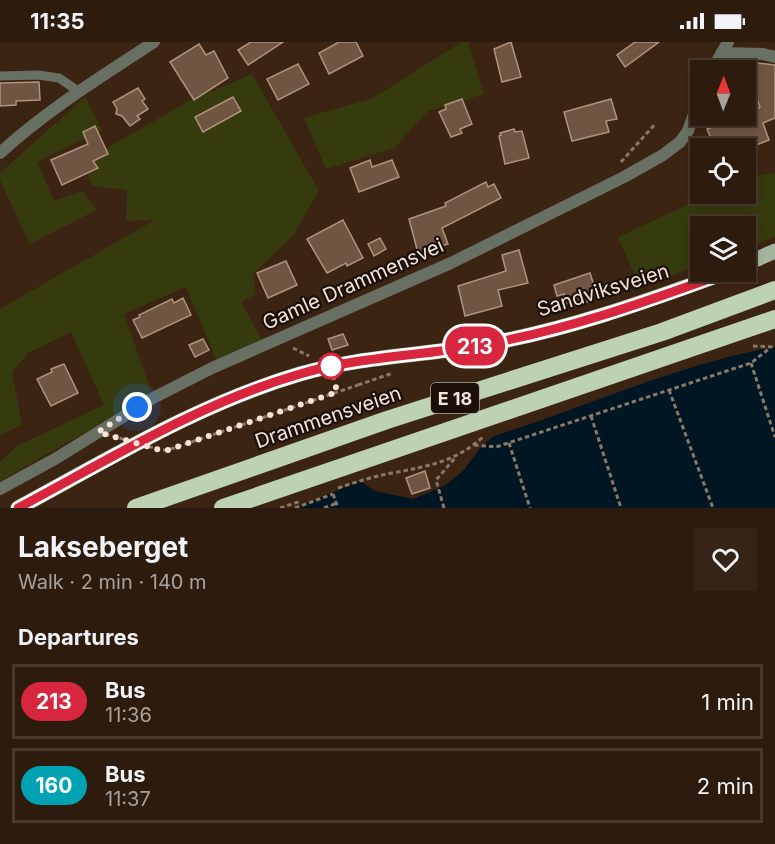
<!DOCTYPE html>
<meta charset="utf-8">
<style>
:root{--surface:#2d1b0e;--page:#352417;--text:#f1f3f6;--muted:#a7a19e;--line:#48392e}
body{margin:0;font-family:Inter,sans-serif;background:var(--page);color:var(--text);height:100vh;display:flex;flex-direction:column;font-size:22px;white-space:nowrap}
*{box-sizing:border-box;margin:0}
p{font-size:20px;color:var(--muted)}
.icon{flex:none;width:33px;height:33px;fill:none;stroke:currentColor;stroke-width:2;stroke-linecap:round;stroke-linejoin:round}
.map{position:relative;height:466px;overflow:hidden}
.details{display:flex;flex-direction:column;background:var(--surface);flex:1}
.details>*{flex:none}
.badge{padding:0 12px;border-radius:20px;font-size:21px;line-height:39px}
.needle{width:39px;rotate:1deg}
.controls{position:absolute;left:690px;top:18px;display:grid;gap:12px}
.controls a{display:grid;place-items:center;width:66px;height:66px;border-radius:0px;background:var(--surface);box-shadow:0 3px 9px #0003,0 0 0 2px var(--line);font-size:30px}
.you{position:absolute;width:30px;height:30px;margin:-15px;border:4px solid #fff;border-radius:50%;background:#1a73e8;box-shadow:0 0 0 9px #1a73e833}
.map>.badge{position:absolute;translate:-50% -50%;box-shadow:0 0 0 3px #fff}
h2{padding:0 18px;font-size:22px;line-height:54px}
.round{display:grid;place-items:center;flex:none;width:63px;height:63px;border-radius:0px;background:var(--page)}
.overview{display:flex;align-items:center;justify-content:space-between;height:102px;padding:0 18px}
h1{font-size:28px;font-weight:700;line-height:45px}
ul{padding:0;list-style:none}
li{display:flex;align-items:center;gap:18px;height:75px;margin:0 12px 9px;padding:0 6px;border:3px solid var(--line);border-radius:0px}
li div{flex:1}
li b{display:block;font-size:22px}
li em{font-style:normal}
li .badge{min-width:66px;font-weight:700;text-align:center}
.status{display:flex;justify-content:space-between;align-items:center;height:42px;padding:0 30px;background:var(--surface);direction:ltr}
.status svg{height:16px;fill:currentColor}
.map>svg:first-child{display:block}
</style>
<div class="status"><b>11:35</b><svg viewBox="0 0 49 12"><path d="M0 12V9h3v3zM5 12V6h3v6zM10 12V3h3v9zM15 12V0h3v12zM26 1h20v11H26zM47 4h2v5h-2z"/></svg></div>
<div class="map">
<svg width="775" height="466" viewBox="0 0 775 466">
<rect width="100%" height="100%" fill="#3c2413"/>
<g fill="#363b0e">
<polygon points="462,0 468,0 484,52 428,69 394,106 326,127 304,76 371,57"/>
<polygon points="252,32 319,149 293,193 253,232 256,252 241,260 262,298 216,317 186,245 124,272 152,352 0,439 0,420 17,404 104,363 71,290 28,311 12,330 22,383 0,393 0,267 155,178 126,179 127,148 92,144 83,120 189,59"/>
<polygon points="85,55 102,88 37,120 54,159 83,149 96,168 30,202 0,138 0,131"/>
<polygon points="775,131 775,195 746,206 746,184 700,184 700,223 640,245 618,195 711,152 746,152 746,135"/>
</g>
<path fill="#011623" d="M775 305V466H295L360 439 375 449 413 457 444 444 463 429 480 406 494 394C587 365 678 322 775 305Z"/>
<g fill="#705542" stroke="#b0937f" stroke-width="1.5">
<polygon points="251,0 283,0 248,23 238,8"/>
<polygon points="339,0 356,0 363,14 329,32 319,11"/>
<polygon points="511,0 521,35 502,40 494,7"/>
<polygon points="635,0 659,0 625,25 617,13"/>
<polygon points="199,2 206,13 214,9 228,36 194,58 170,20"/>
<polygon points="749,20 775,23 775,76 763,81 769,98 749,106 715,106 707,87 746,74 760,65 749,37 746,39 746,21"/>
<polygon points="298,22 309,42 278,58 267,37"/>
<polygon points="39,40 40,58 16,59 16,63 0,64 0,41"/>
<polygon points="138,46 145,57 142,59 148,67 137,74 140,77 130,84 122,74 116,72 117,67 113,60"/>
<polygon points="233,55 241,69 203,90 195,75"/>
<polygon points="462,57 472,82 460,87 462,91 451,95 439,70 446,67 445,63"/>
<polygon points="611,57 617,77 606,79 609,90 572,99 564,70"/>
<polygon points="95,84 108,112 93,119 98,126 62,143 51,118 88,102 83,90"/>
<polygon points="514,87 515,90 522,89 529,116 505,122 499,94 501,93 500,91"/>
<polygon points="370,118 372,125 392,118 399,135 359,150 350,126"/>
<polygon points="486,140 488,145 494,142 501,156 442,186 448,202 418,211 409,177 446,164 445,161"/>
<polygon points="343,178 363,216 347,224 346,221 327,231 307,197"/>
<polygon points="380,196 386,207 374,214 368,202"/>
<polygon points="519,208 528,241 498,248 502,264 465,274 458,244 506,229 502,213"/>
<polygon points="286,219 297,243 268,256 257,231"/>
<polygon points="590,231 597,253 589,255 590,259 575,264 574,259 566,262 564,252 557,254 554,243"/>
<polygon points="183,256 191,273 142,296 133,278 140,275 139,273 172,257 174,261"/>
<polygon points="343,292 348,303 332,308 328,297"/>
<polygon points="203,297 209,308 195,315 189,303"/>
<polygon points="64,322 78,351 51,364 37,337 52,330 51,327"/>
<polygon points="425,429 430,446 412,452 406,436"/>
</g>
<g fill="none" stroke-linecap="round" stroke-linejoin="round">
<g stroke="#8b7768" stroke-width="3" stroke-dasharray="4.5 3" stroke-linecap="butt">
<polyline points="621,120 656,81"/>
<polyline points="753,304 775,305"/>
<polyline points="293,306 309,314"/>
<polyline points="751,321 775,395"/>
<polyline points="358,343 393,331"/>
<polyline points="669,348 713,466"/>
<polyline points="591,374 621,466"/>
<polyline points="509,401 530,466"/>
<polyline points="474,403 496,405 751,321 770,306"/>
<path d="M338 446C356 440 374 434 393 431 428 424 455 420 483 395"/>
<polyline points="333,452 338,466"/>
<polyline points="280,466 301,459"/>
<polyline points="295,466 333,452"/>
<polyline points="324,466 337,461"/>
<polyline points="444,466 436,438 455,416"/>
</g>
<polyline stroke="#687064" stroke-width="9" points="0,34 38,33 59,36 78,49"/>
<g stroke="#687064" stroke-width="12">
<polyline points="722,11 763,12 775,15"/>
<polyline points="712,28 728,0"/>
<path d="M0 111C47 68 101 35 154 0"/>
<polyline points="0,447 55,417 155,355 212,326 451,221 624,135 663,113 680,100 688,89 700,55"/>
</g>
<g stroke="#a5b59d" stroke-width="15">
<polyline points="746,222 775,209"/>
<path d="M18 466C109 417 200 361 300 332 357 315 417 314 475 304 562 290 645 260 727 230"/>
</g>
<g stroke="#bdd1b3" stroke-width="18">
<polyline points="136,466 387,378 662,290 775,248"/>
<polyline points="223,466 775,277"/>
</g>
<polyline stroke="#8b7768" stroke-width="3" stroke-dasharray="4.5 3" stroke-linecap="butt" points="98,390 161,408 168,408 358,343"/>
</g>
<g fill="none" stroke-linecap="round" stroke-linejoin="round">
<defs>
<path id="line" d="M18 466C110 417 200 361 300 332 357 315 417 314 475 304 562 290 646 260 728 230"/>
</defs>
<use href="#line" stroke="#fff" stroke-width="14"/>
<use href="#line" stroke="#d7263d" stroke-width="9"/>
<polyline stroke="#f3e3d8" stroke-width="6" stroke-dasharray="0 10.8" points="137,365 98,390 160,408 168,408 337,350 331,324"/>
</g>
<circle fill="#fff" stroke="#d7263d" stroke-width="3" cx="331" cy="324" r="12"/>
<g text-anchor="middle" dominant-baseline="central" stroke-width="4.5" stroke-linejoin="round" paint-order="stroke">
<rect fill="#1b1009" stroke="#b2a49a" stroke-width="1.5" x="431" y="341" width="48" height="30" rx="4.5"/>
<g font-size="18" font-weight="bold" fill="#f3e3d8">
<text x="455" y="356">E 18</text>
</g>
<g font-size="20" fill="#f3e3d8" stroke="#1b1009">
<text transform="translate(353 242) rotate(-24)">Gamle Drammensvei</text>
<text transform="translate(603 248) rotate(-17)">Sandviksveien</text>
<text transform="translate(328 375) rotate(-19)">Drammensveien</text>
</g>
</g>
</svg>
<div class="controls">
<a><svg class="needle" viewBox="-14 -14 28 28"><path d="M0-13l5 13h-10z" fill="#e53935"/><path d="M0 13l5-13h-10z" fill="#a7a19e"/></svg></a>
<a><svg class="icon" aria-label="locate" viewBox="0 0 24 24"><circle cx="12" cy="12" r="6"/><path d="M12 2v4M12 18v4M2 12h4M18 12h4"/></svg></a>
<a><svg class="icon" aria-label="layers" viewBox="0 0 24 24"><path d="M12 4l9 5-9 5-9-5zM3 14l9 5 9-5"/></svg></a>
</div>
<div class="you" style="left:137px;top:365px"></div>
<b class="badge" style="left:475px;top:304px;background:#d7263d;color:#fff">213</b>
</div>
<section class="details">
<div class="overview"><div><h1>Lakseberget</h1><p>Walk · 2 min · 140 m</p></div><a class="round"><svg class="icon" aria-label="heart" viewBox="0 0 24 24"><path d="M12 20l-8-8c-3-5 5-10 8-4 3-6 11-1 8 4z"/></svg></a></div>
<h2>Departures</h2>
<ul>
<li><span class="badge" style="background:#d7263d;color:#fff">213</span><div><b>Bus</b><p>11:36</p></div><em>1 min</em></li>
<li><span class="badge" style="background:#00a3b4;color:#fff">160</span><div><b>Bus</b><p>11:37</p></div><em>2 min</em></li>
</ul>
</section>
